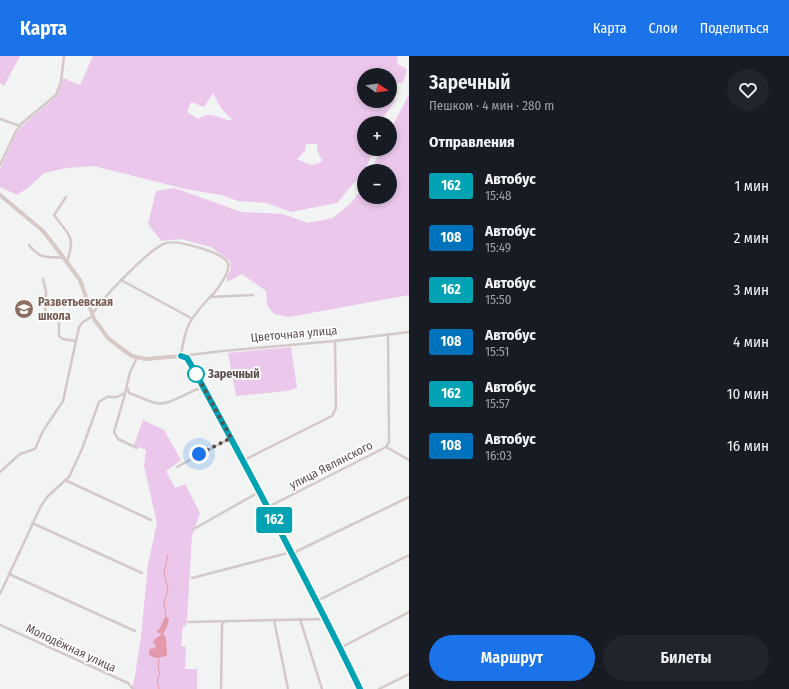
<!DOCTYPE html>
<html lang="ru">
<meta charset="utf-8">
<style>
:root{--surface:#171b24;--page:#20242c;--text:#f1f3f6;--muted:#9ea1a6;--accent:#1a73e8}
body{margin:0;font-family:"Fira Sans Condensed",sans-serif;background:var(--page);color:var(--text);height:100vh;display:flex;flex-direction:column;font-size:15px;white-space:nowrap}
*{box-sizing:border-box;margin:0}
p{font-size:13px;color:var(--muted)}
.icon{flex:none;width:22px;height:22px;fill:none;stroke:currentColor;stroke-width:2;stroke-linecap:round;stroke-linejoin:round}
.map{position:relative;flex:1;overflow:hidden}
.details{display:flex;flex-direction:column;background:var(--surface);width:380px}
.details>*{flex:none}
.badge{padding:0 8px;border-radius:3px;font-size:14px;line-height:26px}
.needle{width:26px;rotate:103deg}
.buttons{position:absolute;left:357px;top:12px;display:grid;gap:8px}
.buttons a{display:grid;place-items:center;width:40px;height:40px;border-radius:50%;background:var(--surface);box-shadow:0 2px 6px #0003;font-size:20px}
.you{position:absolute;width:20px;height:20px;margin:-10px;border:3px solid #fff;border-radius:50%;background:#1a73e8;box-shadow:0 0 0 6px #1a73e833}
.map>.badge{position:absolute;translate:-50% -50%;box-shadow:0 0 0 2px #fff}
h2{padding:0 20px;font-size:15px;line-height:36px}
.round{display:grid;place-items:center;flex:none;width:42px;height:42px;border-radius:21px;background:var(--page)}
.headline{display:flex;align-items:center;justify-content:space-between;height:68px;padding:0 20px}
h1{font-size:19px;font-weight:600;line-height:30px}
.action{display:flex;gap:8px;margin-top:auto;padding:8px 20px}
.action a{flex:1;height:46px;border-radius:24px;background:var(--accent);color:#fff;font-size:16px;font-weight:600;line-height:46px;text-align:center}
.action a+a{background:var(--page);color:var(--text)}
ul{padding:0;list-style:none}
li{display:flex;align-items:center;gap:12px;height:52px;padding:0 20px}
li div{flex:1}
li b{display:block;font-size:15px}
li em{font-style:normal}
li .badge{min-width:44px;font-weight:700;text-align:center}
header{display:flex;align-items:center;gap:24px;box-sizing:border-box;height:56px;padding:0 20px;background:var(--accent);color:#fff}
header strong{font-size:19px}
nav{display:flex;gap:22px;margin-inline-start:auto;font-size:14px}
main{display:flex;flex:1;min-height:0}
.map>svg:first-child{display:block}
</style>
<header>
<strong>Карта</strong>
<nav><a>Карта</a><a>Слои</a><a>Поделиться</a></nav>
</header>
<main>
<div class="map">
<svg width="409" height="633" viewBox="0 0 409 633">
<rect width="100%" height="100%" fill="#f2f4f3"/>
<g fill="#eac7eb" fill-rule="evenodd">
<polygon points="0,0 20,0 4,30 0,27"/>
<path d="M93 0H398L397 8 407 13 403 27H390V19H364V45H390V39L396 44 379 67H364V93H375L364 115 337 147 291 156 267 147 238 145 221 139 185 133 94 110 66 112 44 117 29 131 17 139 0 131V113L17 76 24 68 56 41 63 22 80 29ZM213 37 221 52 233 65C219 63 210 54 198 63L187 56 191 46 204 51ZM306 88H317V94L322 105C313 112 306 107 297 103L305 95Z"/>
<polygon points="409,38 409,239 289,261 274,258 267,249 266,235 242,218 228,226 226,221 231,213 230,205 211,191 180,183 161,185 148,168 156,135 175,132 241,156 283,158 308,167 333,162 350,148 364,130 364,141 390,141 390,115 371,115 381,93 390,93 390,75"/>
<polygon points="291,291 297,332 287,335 236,340 228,297"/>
<polygon points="143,364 164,374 181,404 166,415 175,432 185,428 200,457 192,480 187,562 186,570 183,570 181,590 186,591 185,613 197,613 197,633 132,633 135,620 141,580 148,508 157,467 144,410 146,394 134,389"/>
</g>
<polygon fill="#e399aa" points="165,561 169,562 167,571 163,577 166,582 167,600 155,602 149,599 149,594 152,592 155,593 156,588 153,588 155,583 162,578 156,576 160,572"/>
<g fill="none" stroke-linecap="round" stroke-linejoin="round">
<g stroke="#e399aa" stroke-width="1">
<polyline points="166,561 164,546 168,533 164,517 168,498"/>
<polyline points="159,633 157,624 160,618 158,612 159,602"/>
</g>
<g stroke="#d5c8c8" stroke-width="2.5">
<polyline points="0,63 20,70"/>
<polyline points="0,109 16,75 21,68 56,39 61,26 64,0"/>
<path d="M66 141 54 159C69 180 76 179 67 206"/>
<path d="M29 189C41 204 45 200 63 202"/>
<polyline points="43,223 46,236 45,260 59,261 59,280 63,283 76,285"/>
<polyline points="121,224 191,262"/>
<path d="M253 239 210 241C189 264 185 270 181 300L222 295 335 285 409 276"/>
<path d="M92 259C101 243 150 192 166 187 177 184 223 196 228 207 231 215 216 236 210 241"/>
<path d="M128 333 129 337C138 340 147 345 156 347 168 351 190 334 204 331"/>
<polyline points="125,338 114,376 118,383 137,392"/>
<polyline points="386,391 409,404"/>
<polyline points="244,404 332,360 336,352 335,285"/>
<polyline points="177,411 231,382"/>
<polyline points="0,416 20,398 35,393 43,375 63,345 79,271 83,266 93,260"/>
<polyline points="65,424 151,464"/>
<polyline points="268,451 386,391 389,386 388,278"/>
<polyline points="32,467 142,517"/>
<polyline points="192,474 259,436"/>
<polyline points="293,497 409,441"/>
<polyline points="9,518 135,575"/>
<polyline points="192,522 292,496"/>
<polyline points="0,538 41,450 47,441 69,421 82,393 99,346 107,341 117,341 125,337 130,316 137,302"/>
<polyline points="317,545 409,499"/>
<polyline points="300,563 322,633"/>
<polyline points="274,564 288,633"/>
<polyline points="188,566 326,563"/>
<polyline points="0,569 128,627 133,633"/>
<polyline points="340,592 409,556"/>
<polyline points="221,633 222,569 224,566"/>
<polyline points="379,633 409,618"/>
</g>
<polyline stroke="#d8c9c7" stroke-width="4" points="0,139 43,175 54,189 80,224 94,263 108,282 118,290 132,300 146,303 181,300 187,302 244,404 316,541 360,633"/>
</g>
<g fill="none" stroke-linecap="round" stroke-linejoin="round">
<defs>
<path id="line" d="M181 300 187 302 194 314C251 419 308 525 360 633"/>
</defs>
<use href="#line" stroke="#fff" stroke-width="9"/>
<use href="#line" stroke="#00a3b4" stroke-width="6"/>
<polyline stroke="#5d4d4c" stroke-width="4" stroke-dasharray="0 7.2" points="196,318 194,314 231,382 199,398"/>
</g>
<defs>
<symbol id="school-disc" viewBox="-11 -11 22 22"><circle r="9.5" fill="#8d6e63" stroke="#fff"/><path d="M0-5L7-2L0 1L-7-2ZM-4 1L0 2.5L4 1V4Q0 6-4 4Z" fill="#fff"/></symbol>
</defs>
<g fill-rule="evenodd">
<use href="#school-disc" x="13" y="242" width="22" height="22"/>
</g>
<circle fill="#fff" stroke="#00a3b4" stroke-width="2" cx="196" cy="318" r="8"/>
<g text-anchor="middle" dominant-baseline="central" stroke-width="3.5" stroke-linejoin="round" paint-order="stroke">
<g font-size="12" font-weight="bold" fill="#785e54" stroke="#fff" text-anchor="start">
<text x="38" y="246">Разветьевская<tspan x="38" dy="14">школа</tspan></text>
</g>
<g font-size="12" fill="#5d4d4c" stroke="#fff">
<text transform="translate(294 278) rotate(-5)">Цветочная улица</text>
<text transform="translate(331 409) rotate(-27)">улица Являнского</text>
<text transform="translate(71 592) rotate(25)">Молодёжная улица</text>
</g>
<g font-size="12" font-weight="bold" fill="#5d4d4c" stroke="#fff" text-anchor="start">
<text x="208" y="318">Заречный</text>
</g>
</g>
</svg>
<div class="buttons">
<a><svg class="needle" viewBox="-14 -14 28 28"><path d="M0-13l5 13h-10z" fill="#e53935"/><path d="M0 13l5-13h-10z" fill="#9ea1a6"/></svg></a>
<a>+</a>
<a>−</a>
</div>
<div class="you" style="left:199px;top:398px"></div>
<b class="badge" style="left:274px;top:464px;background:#00a3b4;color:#fff">162</b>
</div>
<section class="details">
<div class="headline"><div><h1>Заречный</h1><p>Пешком · 4 мин · 280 m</p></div><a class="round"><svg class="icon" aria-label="heart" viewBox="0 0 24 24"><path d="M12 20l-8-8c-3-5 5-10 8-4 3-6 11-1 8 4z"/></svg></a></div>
<h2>Отправления</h2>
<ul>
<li><span class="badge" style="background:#00a3b4;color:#fff">162</span><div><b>Автобус</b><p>15:48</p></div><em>1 мин</em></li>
<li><span class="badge" style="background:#0072bc;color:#fff">108</span><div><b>Автобус</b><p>15:49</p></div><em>2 мин</em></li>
<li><span class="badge" style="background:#00a3b4;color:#fff">162</span><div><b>Автобус</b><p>15:50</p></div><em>3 мин</em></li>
<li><span class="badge" style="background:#0072bc;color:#fff">108</span><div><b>Автобус</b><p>15:51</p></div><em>4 мин</em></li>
<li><span class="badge" style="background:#00a3b4;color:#fff">162</span><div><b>Автобус</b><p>15:57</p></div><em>10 мин</em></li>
<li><span class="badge" style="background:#0072bc;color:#fff">108</span><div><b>Автобус</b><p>16:03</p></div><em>16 мин</em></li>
</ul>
<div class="action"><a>Маршрут</a><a>Билеты</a></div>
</section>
</main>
